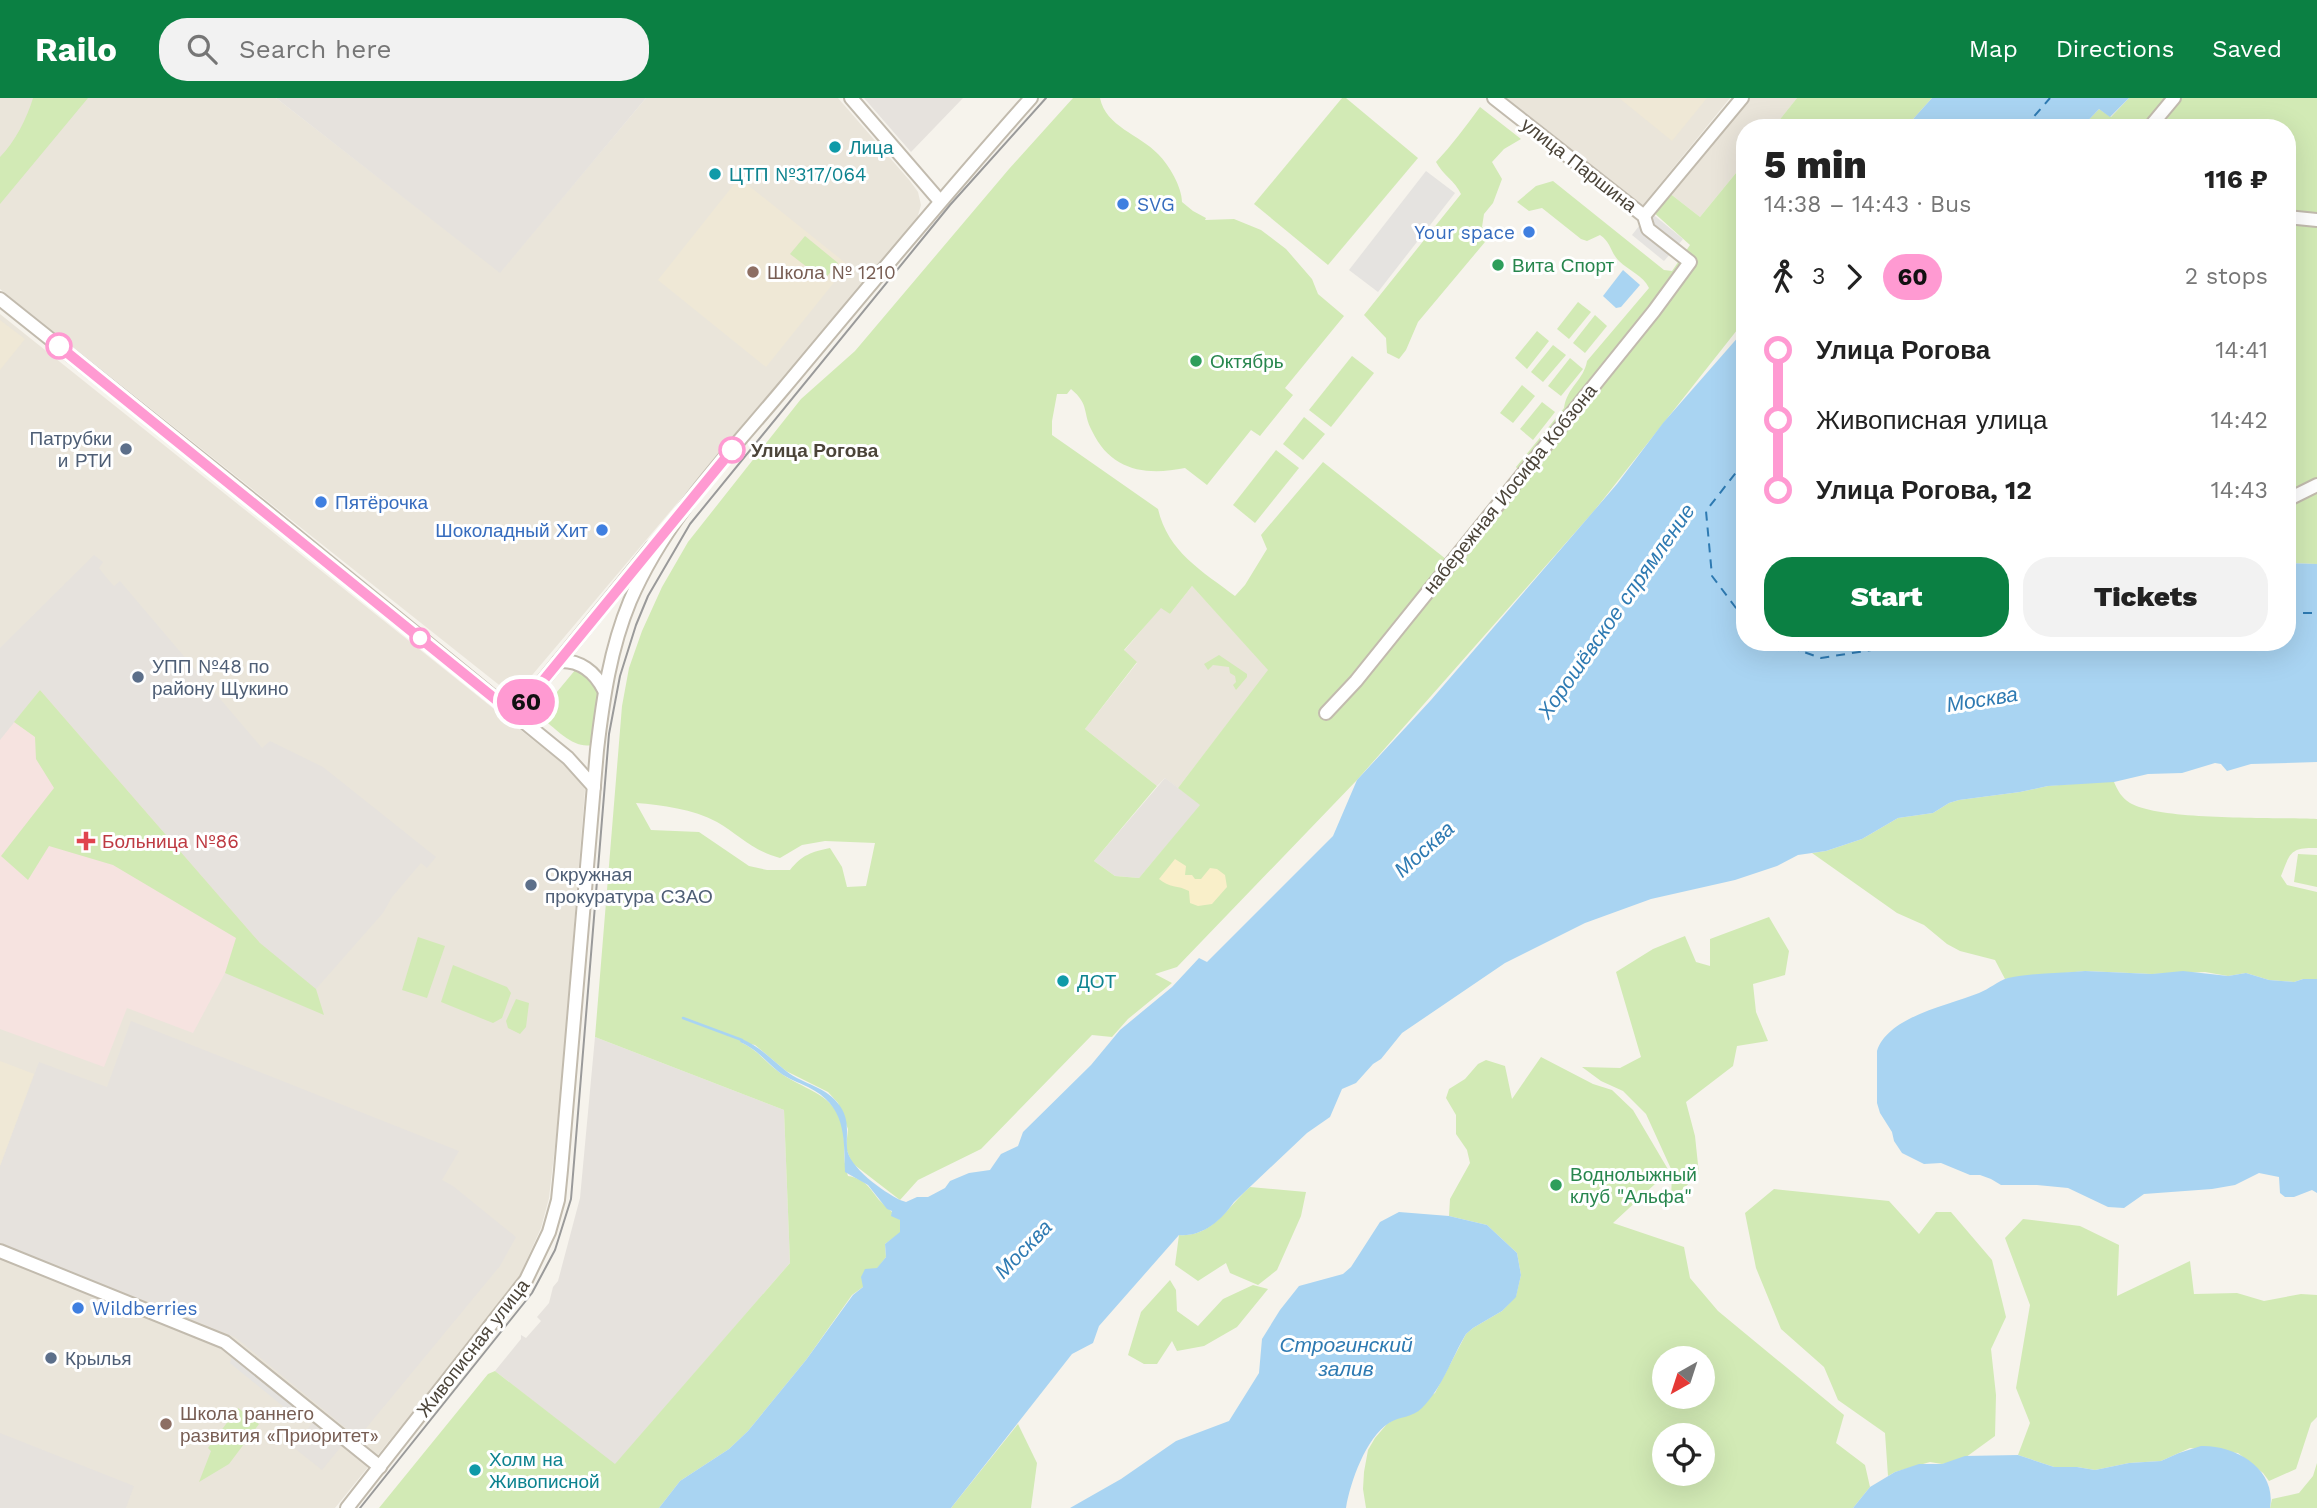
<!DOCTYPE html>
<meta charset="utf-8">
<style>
:root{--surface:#fff;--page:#f2f2f2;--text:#222;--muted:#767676;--accent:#0b8043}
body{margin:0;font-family:"Work Sans",sans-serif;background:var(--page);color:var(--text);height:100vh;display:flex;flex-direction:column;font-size:26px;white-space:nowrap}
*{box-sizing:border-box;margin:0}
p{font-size:23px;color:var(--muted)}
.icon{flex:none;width:38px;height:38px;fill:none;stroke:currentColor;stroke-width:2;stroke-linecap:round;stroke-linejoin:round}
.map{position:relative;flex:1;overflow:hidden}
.panel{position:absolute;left:1736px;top:21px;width:560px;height:532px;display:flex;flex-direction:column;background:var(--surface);border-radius:28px;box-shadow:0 7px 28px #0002}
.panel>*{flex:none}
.badge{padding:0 14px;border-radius:23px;font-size:24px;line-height:46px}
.needle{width:46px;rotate:219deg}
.fabs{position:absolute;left:1652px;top:1248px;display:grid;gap:14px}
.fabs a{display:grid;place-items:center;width:63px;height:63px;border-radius:50%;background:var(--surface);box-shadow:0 7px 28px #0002;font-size:35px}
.map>.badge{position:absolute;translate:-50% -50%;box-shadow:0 0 0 4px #fff}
.legs{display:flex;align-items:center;gap:10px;height:77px;padding:0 28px;font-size:23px}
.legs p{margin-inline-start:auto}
.overview{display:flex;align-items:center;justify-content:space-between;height:119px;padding:0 28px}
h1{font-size:38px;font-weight:800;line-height:52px}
.cta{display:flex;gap:14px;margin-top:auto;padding:14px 28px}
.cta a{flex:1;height:80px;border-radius:28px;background:var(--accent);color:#fff;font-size:28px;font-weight:800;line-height:80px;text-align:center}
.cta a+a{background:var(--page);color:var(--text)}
ul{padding:0 28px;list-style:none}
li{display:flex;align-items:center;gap:24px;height:70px;font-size:26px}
li i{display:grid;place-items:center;width:10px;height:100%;margin:0 9px;background:currentColor}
li i::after{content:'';width:18px;height:18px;margin:-9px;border:5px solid;border-radius:50%;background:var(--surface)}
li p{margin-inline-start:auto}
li:first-child i{background:linear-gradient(#0000 50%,currentColor 0)}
li:last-child i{background:linear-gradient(currentColor 50%,#0000 0)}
header{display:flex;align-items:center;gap:42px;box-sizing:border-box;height:98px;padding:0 35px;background:var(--accent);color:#fff}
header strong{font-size:33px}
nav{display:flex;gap:38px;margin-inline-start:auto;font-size:24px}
.search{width:490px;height:63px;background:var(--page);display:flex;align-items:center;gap:18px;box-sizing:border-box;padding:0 24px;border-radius:28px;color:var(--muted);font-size:26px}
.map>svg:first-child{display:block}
</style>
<header>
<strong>Railo</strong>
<div class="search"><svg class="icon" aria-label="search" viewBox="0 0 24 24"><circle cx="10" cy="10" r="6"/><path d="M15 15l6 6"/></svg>Search here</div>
<nav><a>Map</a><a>Directions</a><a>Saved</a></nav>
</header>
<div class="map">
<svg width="2317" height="1410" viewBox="0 0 2317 1410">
<rect width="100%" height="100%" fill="#f6f3ec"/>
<g fill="#eae5da">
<polygon points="0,0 276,0 500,174 646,0 838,0 910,83 918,94 921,107 917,121 517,595 508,594 0,191"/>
<polygon points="1507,0 1730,0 1643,107"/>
<polygon points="1746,0 1797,0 1773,30 1745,30 1745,64 1700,119 1668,94"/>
<polygon points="0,216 568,670 583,687 585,692 559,1013 549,1100 541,1130 519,1179 498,1208 335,1410 0,1410"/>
<polygon points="1192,488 1269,572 1178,690 1165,680 1157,688 1085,631 1137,565 1124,553 1161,509 1170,516"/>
</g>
<g fill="#e6e2dd">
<polygon points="276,0 646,0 500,175"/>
<polygon points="864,0 963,0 911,54"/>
<polygon points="94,457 103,464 99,470 106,479 114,488 120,483 262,650 270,643 323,669 436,759 427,770 421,765 392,799 383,815 316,891 260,845 0,642 0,550"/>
<polygon points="1165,680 1201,707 1139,780 1115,778 1094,763"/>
<polygon points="131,923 459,1053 442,1082 453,1088 516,1139 500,1168 358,1340 235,1239 0,1145 0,1068 39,964 107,989"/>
<polygon points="595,939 784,1012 790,1165 615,1367 495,1273 521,1241 521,1237 526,1240 541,1223 537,1219 549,1205 553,1189 558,1183 580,1100"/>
<polygon points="314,1323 343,1346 322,1372 293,1349"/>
<polygon points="0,1335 134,1388 126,1410 0,1410"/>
</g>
<g fill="#efe8d6">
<polygon points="1619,0 1707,0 1672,43"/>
<polygon points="739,80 848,167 766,269 658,182"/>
<polygon points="0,222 25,241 0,272"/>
<polygon points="0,963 34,976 0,1068"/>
</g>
<polygon fill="#f6e3e0" points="40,592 260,845 225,875 193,935 127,910 104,969 0,931 0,642"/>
<g fill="#d2eab5" fill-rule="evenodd">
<path d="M33 0H88L0 106V59C15 44 27 20 33 0Z"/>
<path d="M1073 0H1100C1106 29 1139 36 1158 56 1169 67 1182 89 1182 104L1193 113 1206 120 1205 122 1234 121 1261 132 1286 151 1312 181 1318 196 1344 218 1285 290 1293 297 1260 338 1251 332 1207 387 1185 370C1146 378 1111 373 1092 333 1082 314 1090 307 1071 291L1067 296H1057L1052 323V337L1158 411C1168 454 1202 473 1235 498L1245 487 1267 451 1261 437 1323 364 1456 469 1511 397 1521 375 1516 369 1564 310C1567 289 1584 282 1587 263L1649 190C1643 177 1629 173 1619 163 1610 154 1611 144 1600 137L1587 143 1581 141 1542 110 1529 113 1517 104 1536 88 1553 83 1664 172 1672 173 1690 147 1652 113 1668 94 1700 119 1745 64V222L1594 413 1357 682 1177 869 1155 876 1172 885 1128 921 1112 939 1092 937 981 1051 918 1082 900 1102 852 1065 846 1050 848 1031 838 1005 828 994 786 973 755 947 740 944C758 952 764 963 779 974 801 991 832 994 841 1024 847 1041 841 1060 848 1078 865 1081 869 1089 879 1102 886 1109 894 1115 900 1122V1135L885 1146 886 1159 863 1189 852 1197 806 1262 748 1333 729 1351 680 1383 659 1410H379L488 1276 495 1273 615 1366 790 1165 784 1012 595 939 622 608 629 570 642 533 662 489 688 444 801 301 855 253 1009 71ZM1192 488 1268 572 1178 690 1200 707 1139 780 1115 778 1094 763 1157 688 1085 631 1137 564 1124 552 1161 510 1170 516ZM636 705C662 707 693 711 717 724 739 737 755 754 780 760L802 747 825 743 875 745 866 788 847 789 842 769 830 750C811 754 802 757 790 772H767L749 768 699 734 651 732Z"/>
<polygon points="1342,0 1346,0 1418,60 1328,167 1254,106"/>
<polygon points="1797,0 1932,0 1905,30 1773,30"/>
<polygon points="2129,0 2317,0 2317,466 2287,465 2287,30 2081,30 2099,11 2111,19"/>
<path d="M1480 9 1521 41 1504 51 1492 64 1502 81 1493 105 1484 116 1482 129 1490 138 1418 224 1406 252 1399 261 1387 255 1386 240 1364 217 1461 96C1455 83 1443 77 1436 64 1452 47 1466 28 1480 9Z"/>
<polygon points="805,138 838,165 824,182 790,156"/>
<polygon points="1578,204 1591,214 1569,241 1557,231"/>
<polygon points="1595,217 1607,228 1585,255 1573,245"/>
<polygon points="1537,233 1549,243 1527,271 1515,260"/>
<polygon points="1553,247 1566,257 1543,284 1531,274"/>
<polygon points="1352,258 1374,275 1331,329 1309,312"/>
<polygon points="1570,260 1583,271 1561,298 1548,288"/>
<polygon points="1522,287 1535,298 1513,325 1500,315"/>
<polygon points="1542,304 1555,314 1533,342 1520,331"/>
<polygon points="1304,319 1325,336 1303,362 1283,346"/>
<polygon points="1276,352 1299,370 1255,425 1233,407"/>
<polygon points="1219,557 1247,576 1247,579 1236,592 1233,587 1236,584 1235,578 1230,575 1229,569 1213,567 1208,572 1204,566"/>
<path d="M579 570 600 593 592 647C574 651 557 632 543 621L542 612 576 571Z"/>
<polygon points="40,592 260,845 316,891 324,917 225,875 236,840 113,767 49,748 28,782 1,758 54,690 36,661 35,639 14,624"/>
<path d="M2105 683 2114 684C2118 693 2121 699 2130 705 2160 723 2277 719 2317 721V750C2290 749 2290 755 2281 778L2287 787 2317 794V881H2303L2294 884 2269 882 2246 875 2228 878 2205 874 2152 876 2085 873 2005 881 1995 862 1960 853 1947 846 1924 827 1897 815 1812 755 1826 753 1862 741 1898 720 1933 715 1949 705 1959 702 2020 694 2048 688Z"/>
<polygon points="2298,756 2317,757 2317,789 2294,784"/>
<polygon points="1769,819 1789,853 1785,877 1753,886 1756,914 1768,943 1737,948 1733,968 1686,1004 1695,1038 1699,1076 1671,1102 1672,1073 1646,1016 1623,993 1601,983 1582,969 1620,970 1641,959 1616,874 1653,851 1685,838 1696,864 1710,868 1710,841"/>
<polygon points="418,839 445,848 427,900 402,892"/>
<polygon points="453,867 507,889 511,895 502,920 493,925 441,904"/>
<polygon points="516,901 529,905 526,929 520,936 508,930 506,923"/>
<path d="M1541 959 1593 986 1612 992 1633 1012 1669 1073 1613 1125 1684 1149 1690 1180 1718 1213 1844 1317 1836 1345 1865 1367 1870 1389 1853 1410H1366L1363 1391 1364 1374 1368 1352 1375 1340 1387 1326 1435 1295 1466 1236 1473 1230 1502 1213 1516 1198 1521 1177 1517 1155 1487 1127 1449 1118 1450 1101 1470 1065 1467 1052 1456 1036V1017L1446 1000 1449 991 1465 981 1478 966 1486 962 1505 968 1512 1001ZM1664 1260H1703V1298H1664ZM1664 1337H1703V1376H1664Z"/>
<path d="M1250 1089 1306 1094 1301 1118 1277 1172 1258 1187 1230 1175 1226 1165 1198 1183 1175 1167 1179 1137C1212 1140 1228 1108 1250 1089Z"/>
<polygon points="1774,1091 1889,1103 1919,1136 1936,1114 1951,1114 1992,1162 2006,1219 1991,1251 1996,1297 1995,1338 1962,1362 1942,1366 1930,1364 1895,1374 1888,1378 1885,1335 1838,1302 1824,1269 1781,1231 1756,1170 1745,1115"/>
<polygon points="2023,1121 2080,1128 2119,1147 2117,1198 2190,1163 2194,1196 2237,1195 2264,1203 2301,1196 2317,1197 2317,1319 2311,1325 2296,1371 2269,1383 2263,1375 2238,1355 2190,1350 2161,1363 2129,1365 2095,1372 2077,1369 2054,1369 2018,1357 2030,1325 2016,1290 2030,1207 2005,1140"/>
<polygon points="1170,1182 1176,1192 1177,1213 1198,1228 1223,1201 1253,1187 1268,1191 1237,1229 1204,1248 1177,1253 1172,1243 1157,1266 1144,1266 1128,1257 1141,1214"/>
<polygon points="238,1310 259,1326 229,1366 199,1384 211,1353 208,1350"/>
<polygon points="1018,1326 1037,1365 1031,1410 951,1410"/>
<polygon points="2317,1365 2317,1410 2270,1410 2272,1401 2299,1395 2313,1378"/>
</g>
<path fill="#f9efc9" d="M1175 761 1186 768 1185 777H1192L1195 781H1201L1210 770 1217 771 1225 777 1227 789 1212 806 1198 808 1190 805 1189 793C1178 787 1169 790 1159 781Z"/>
<g fill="#e5e3e0">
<polygon points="1426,73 1455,95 1378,194 1349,172"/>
<polygon points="1650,114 1683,141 1664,163 1632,137"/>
<polygon points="232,1258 306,1318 301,1323 230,1265"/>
</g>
<g fill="#a9d4f2">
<polygon points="1932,0 2129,0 2110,19 2099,11 2081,30 1905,30"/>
<polygon points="1623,172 1640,187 1621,209 1616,210 1603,198"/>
<path d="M1745 235V544H2287V465L2317 466V664L2251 666 2227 673 2221 666 2215 665 2182 675 2148 676 2114 684 2048 688 2020 694 1959 702 1949 705 1933 715 1898 720 1862 741 1826 753 1798 757 1777 768 1735 782 1651 801 1585 825 1505 865 1402 935 1381 961 1373 966 1356 985 1342 991 1330 1019 1307 1035 1234 1104C1221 1123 1202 1139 1179 1137L1099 1228 1093 1245 1072 1256 951 1410H659L680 1383 729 1351 748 1333 806 1262 853 1197 863 1189 861 1179 865 1171 877 1170 886 1159 885 1146 900 1134V1122L891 1118 892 1113 887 1111 868 1087 845 1074C844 1037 846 1008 808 989 798 984 788 981 779 974 764 962 758 952 740 944L742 941C760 949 771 961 786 973 804 987 826 988 840 1008 850 1023 846 1034 847 1050 848 1069 884 1094 900 1102L906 1104 917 1099H928L945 1090 950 1083 969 1075 990 1072 1001 1056 1018 1048 1023 1034 1091 967 1120 932 1172 889 1199 860 1207 864 1333 738 1357 682 1431 602 1617 386 1663 325 1740 237Z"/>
<path d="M2085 873 2152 876 2183 873 2228 878 2246 875 2269 882 2294 884 2303 881H2317V1095L2312 1092 2294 1099H2285L2280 1095 2279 1079 2259 1075 2235 1087 2212 1091 2144 1096 2124 1110 2108 1109 2068 1090 2037 1087H2001L1991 1081 1980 1077H1970L1941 1065 1924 1066 1902 1055 1894 1043 1892 1034 1880 1015 1877 1005V953C1888 918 1950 907 1979 895 1989 891 1998 883 2008 880 2033 875 2060 875 2085 873Z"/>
<path d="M1399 1114 1449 1118 1487 1127 1517 1155 1521 1177 1516 1199 1502 1213 1473 1230 1466 1236C1451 1261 1443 1289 1422 1310 1412 1320 1400 1318 1389 1325 1366 1339 1350 1385 1346 1410H1070L1121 1381 1176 1343 1229 1323 1259 1275 1262 1241 1280 1212 1299 1188 1343 1176 1351 1169 1380 1124Z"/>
<path d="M2201 1348C2236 1347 2277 1371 2270 1410H1853L1870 1389 1895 1374 1919 1366H1942L1965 1358 2018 1357 2054 1369H2077L2095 1372 2129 1365 2161 1363 2179 1355Z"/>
</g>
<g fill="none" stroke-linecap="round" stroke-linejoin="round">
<polyline stroke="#a9d4f2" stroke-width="2.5" points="683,920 742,942"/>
<g stroke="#2e7ab2" stroke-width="2" stroke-dasharray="9 7" stroke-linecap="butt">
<polyline points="2024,30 2050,0"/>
<polyline points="1745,363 1706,413 1712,478 1745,522"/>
<polyline points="2287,515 2317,515"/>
<polyline points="1775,544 1821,560 1922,544"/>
</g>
<defs>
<g id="minor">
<polyline points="851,0 939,102"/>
<polyline points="2149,30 2174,0"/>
<polyline points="1644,118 1742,0"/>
<polyline points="2287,119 2317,122"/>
<polyline points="0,201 262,410 568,660 594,689"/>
<polyline points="2287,402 2317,387"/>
<path d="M559 563C580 562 595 574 604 592"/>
<polyline points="1326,615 1356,583 1654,213 1690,164 1648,131 1644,118 1494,0"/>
<polyline points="515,617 652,449"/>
<polyline points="0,1153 225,1244 380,1369"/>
<path d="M347 1410 526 1182 549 1134 558 1102 561 1072 597 652C603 601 610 551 630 503 665 421 728 357 784 290 866 192 946 95 1031 0"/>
</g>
</defs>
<use href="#minor" stroke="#c2bbae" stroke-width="16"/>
<use href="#minor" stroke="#fff" stroke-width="12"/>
<polyline stroke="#9a9a9a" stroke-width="2" points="360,1410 532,1195 555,1152 571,1101 609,636 620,578 636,527 648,498 690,426 950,107 1046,0"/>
</g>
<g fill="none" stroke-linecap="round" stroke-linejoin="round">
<defs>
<polyline id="line-1" points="59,248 515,617 732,352"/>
</defs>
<use href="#line-1" stroke="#fff" stroke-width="16"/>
<use href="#line-1" stroke="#ff9ad2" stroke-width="10"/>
</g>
<g fill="#0f9aa8" stroke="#fff" stroke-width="2.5">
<circle cx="835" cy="49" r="7"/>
<circle cx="715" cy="76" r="7"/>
<circle cx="1063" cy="883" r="7"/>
<circle cx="475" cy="1372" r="7"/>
</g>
<g fill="#3f7fe0" stroke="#fff" stroke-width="2.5">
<circle cx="1123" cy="106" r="7"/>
<circle cx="1529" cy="134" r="7"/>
<circle cx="321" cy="404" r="7"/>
<circle cx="602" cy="432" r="7"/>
<circle cx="78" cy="1210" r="7"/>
</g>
<g fill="#2e9e5b" stroke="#fff" stroke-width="2.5">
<circle cx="1498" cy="167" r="7"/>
<circle cx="1196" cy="263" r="7"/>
<circle cx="1556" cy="1087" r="7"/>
</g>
<g fill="#8d6e63" stroke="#fff" stroke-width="2.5">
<circle cx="753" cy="174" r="7"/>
<circle cx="166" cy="1326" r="7"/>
</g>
<g fill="#fff" stroke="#ff9ad2" stroke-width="3.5">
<circle cx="59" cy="248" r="12"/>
<circle cx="732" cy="352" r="12"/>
<circle cx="420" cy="540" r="9"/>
</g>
<g fill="#5c6f8a" stroke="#fff" stroke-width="2.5">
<circle cx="126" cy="351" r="7"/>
<circle cx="138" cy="579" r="7"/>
<circle cx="531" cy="787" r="7"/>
<circle cx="51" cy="1260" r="7"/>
</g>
<path fill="#e0444e" stroke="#fff" stroke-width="2.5" d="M82.5 732.5h7v7h7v7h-7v7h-7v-7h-7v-7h7z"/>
<g text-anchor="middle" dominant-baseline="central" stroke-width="6" stroke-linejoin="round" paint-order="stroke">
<g font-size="19" fill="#0d838f" stroke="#fff" text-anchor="start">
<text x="849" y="49">Лица</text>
<text x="729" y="76">ЦТП №317/064</text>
<text x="1077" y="883">ДОТ</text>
<text x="489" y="1361">Холм на<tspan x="489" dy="22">Живописной</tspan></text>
</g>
<g font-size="19" fill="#4b4439" stroke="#fff">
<text transform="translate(1579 67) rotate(38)">улица Паршина</text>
<text transform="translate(1510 391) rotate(-51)">набережная Иосифа Кобзона</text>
<text transform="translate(473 1250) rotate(-52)">Живописная улица</text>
</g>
<g font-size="19" fill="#366cbe" stroke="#fff" text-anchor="start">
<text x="1137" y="106">SVG</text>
<text x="1515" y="134" text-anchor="end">Your space</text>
<text x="335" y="404">Пятёрочка</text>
<text x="588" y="432" text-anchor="end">Шоколадный Хит</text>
<text x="92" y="1210">Wildberries</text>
</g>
<g font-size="19" fill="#27864d" stroke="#fff" text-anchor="start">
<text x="1512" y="167">Вита Спорт</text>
<text x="1210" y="263">Октябрь</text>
<text x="1570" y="1076">Воднолыжный<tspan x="1570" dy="22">клуб "Альфа"</tspan></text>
</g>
<g font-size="19" fill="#785e54" stroke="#fff" text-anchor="start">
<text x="767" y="174">Школа № 1210</text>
<text x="180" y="1315">Школа раннего<tspan x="180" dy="22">развития «Приоритет»</tspan></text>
</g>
<g font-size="19" fill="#4e5e75" stroke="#fff" text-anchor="start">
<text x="112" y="340" text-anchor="end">Патрубки<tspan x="112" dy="22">и РТИ</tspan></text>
<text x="152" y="568">УПП №48 по<tspan x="152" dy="22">району Щукино</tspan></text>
<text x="545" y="776">Окружная<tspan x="545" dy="22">прокуратура СЗАО</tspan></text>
<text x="65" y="1260">Крылья</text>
</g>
<g font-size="19" font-weight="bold" fill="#4b4439" stroke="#fff" text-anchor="start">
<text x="751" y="352">Улица Рогова</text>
</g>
<g font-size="19" fill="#be3a42" stroke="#fff" text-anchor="start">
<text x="102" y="743">Больница №86</text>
</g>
<g font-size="21" font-style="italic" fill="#2e7ab2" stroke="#fff">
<text transform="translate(1616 513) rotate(-55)">Хорошёвское спрямление</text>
<text transform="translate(1982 601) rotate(-9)">Москва</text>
<text transform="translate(1424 751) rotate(-42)">Москва</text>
<text transform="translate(1023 1151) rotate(-46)">Москва</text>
<text x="1346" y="1246">Строгинский<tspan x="1346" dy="24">залив</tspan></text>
</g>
</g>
</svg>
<div class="fabs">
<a><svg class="needle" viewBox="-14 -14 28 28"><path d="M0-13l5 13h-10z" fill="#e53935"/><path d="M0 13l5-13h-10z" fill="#767676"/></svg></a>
<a><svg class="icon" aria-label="locate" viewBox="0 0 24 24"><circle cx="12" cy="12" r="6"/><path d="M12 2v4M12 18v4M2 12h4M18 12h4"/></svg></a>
</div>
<b class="badge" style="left:526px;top:604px;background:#ff9ad2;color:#111">60</b>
<section class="panel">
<div class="overview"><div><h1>5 min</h1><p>14:38 – 14:43 · Bus</p></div><b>116 ₽</b></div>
<div class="legs"><svg class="icon" aria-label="walk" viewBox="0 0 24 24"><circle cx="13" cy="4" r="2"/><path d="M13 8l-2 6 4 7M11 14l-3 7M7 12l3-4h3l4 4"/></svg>3<svg class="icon" aria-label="forward" viewBox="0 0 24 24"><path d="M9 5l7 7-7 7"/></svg><b class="badge" style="background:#ff9ad2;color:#111">60</b><p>2 stops</p></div>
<ul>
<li><i style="color:#ff9ad2"></i><b>Улица Рогова</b><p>14:41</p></li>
<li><i style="color:#ff9ad2"></i><span>Живописная улица</span><p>14:42</p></li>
<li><i style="color:#ff9ad2"></i><b>Улица Рогова, 12</b><p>14:43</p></li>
</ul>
<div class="cta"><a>Start</a><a>Tickets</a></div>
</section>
</div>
